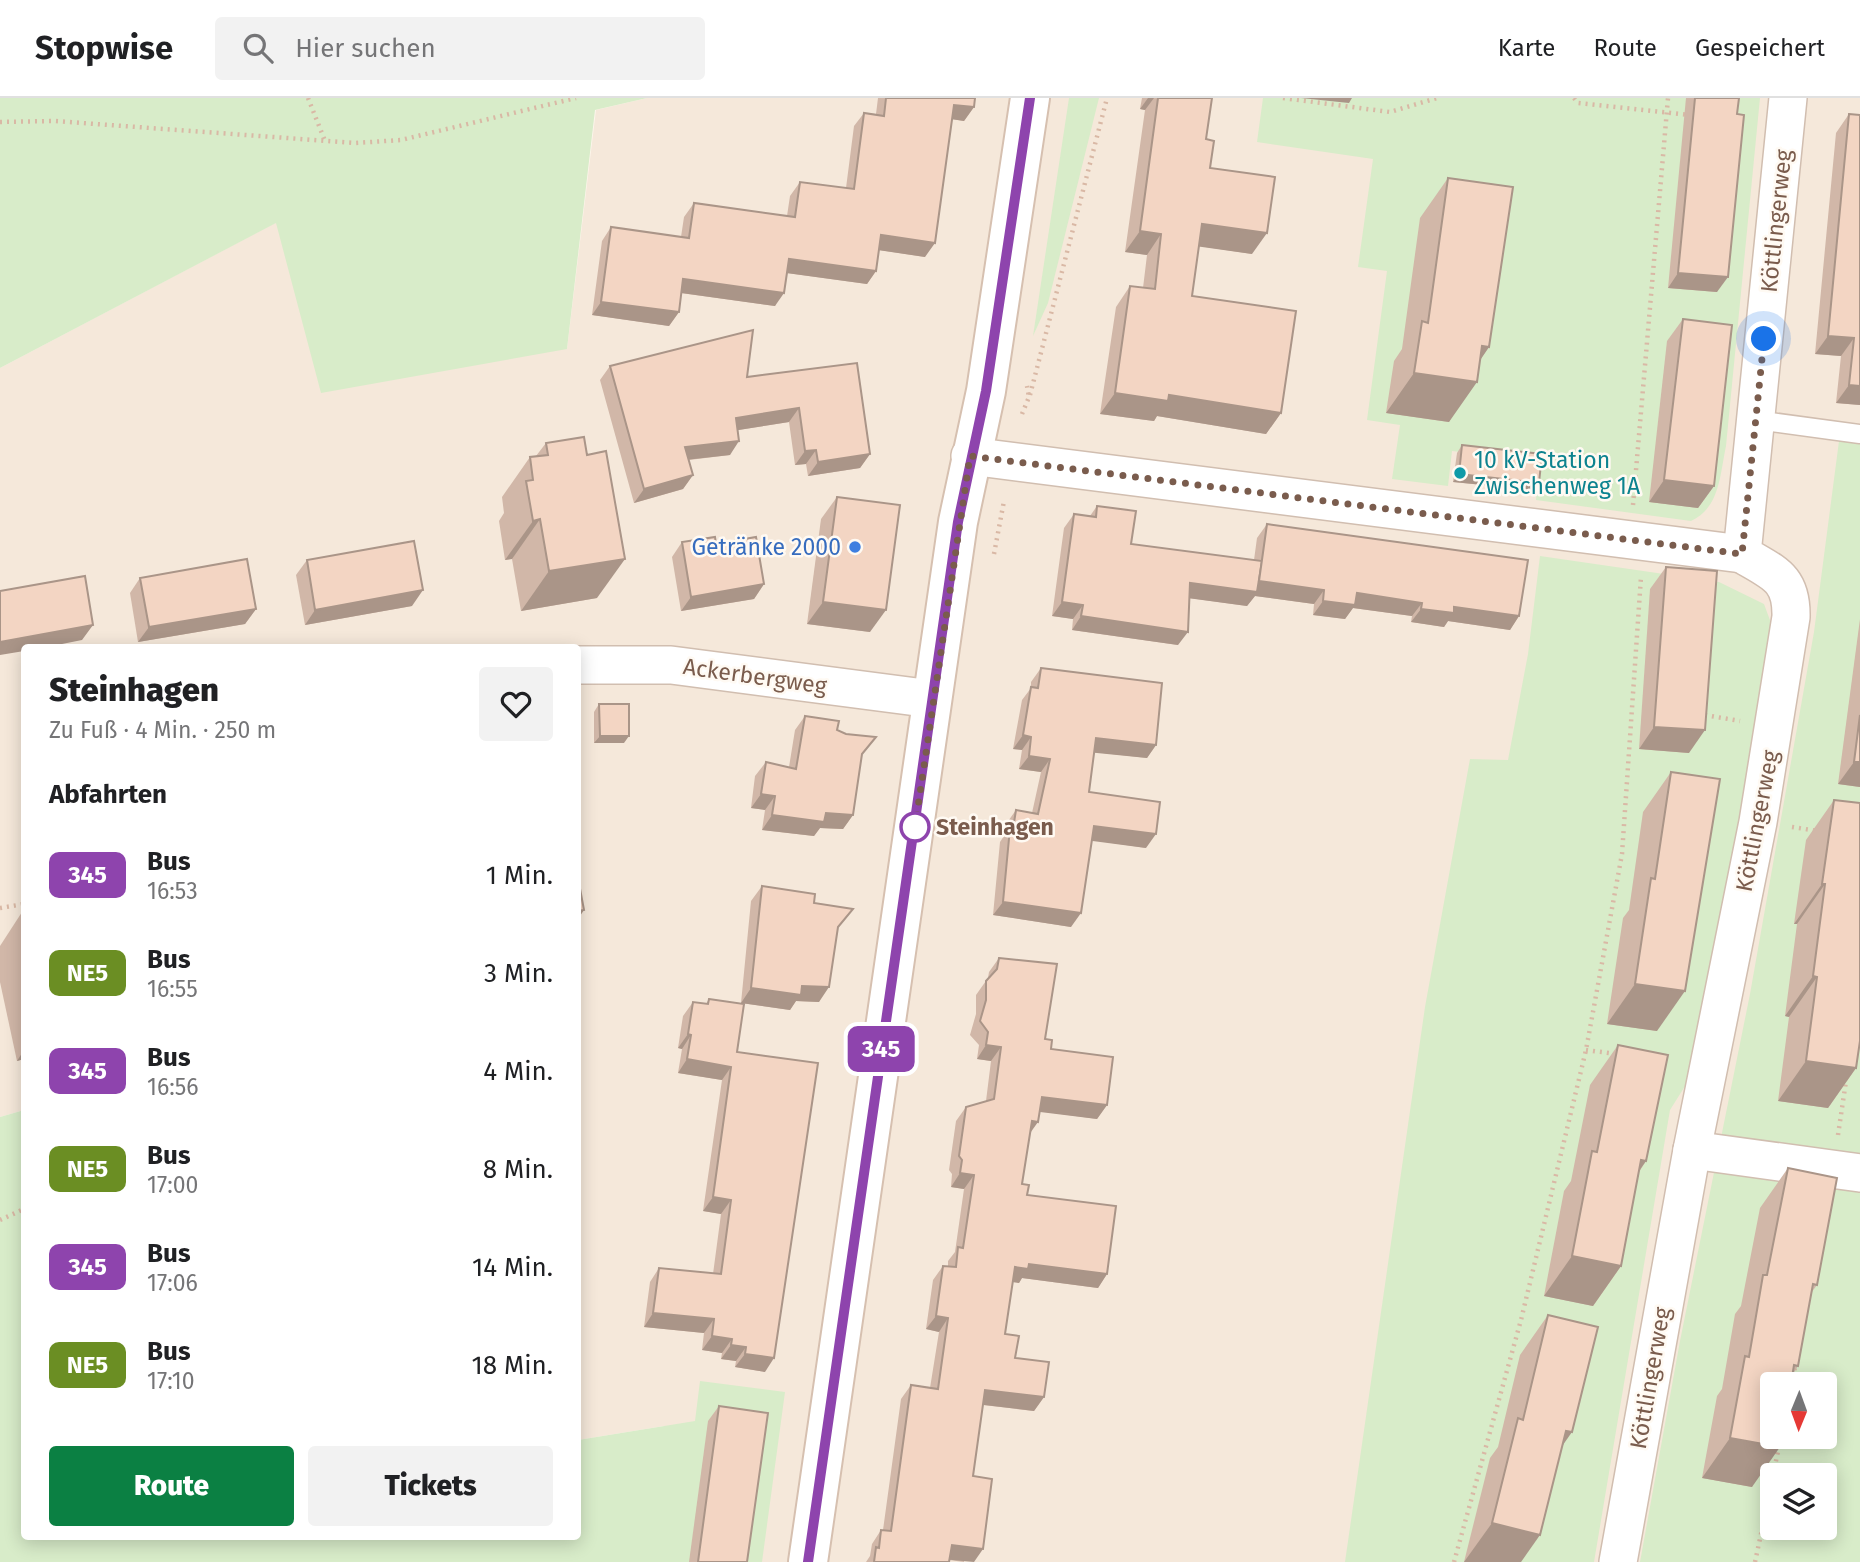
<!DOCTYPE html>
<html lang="de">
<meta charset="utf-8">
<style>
:root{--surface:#fff;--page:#f2f2f2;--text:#202124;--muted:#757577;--line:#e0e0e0;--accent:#0b8043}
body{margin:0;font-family:"Fira Sans",sans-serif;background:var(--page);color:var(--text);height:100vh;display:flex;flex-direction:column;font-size:26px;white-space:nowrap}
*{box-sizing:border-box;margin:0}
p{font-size:23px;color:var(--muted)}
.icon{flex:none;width:38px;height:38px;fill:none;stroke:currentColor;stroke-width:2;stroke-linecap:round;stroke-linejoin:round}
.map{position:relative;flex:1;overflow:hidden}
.details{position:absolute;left:21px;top:546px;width:560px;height:896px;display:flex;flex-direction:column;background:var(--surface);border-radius:7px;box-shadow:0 4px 18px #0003}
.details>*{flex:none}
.badge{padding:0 14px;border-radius:10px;font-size:24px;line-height:46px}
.needle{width:46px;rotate:181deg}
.tools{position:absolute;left:1760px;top:1274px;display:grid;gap:14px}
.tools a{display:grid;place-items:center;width:77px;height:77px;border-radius:7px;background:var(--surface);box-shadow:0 4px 18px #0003;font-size:35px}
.you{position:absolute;width:35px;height:35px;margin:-18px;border:5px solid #fff;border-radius:50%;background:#1a73e8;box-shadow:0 0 0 10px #1a73e833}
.map>.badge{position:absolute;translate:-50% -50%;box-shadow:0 0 0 4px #fff}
h2{padding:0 28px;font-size:26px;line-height:63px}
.round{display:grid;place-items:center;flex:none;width:74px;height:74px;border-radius:7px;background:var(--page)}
.summary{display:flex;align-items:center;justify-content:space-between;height:119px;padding:0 28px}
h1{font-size:33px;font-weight:800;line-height:52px}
.button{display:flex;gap:14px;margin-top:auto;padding:14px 28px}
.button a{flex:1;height:80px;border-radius:7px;background:var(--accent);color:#fff;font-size:28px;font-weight:800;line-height:80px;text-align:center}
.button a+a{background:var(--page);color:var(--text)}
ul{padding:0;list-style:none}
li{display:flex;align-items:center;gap:21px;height:98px;padding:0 28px}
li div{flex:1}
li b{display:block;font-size:26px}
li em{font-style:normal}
li .badge{min-width:77px;font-weight:700;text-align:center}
header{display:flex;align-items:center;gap:42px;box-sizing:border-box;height:98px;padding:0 35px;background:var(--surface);border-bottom:2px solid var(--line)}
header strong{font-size:33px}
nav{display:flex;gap:38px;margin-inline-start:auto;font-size:24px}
.search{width:490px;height:63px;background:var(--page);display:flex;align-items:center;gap:18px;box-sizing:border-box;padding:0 24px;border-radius:7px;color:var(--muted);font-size:26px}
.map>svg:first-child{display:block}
</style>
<header>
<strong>Stopwise</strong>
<div class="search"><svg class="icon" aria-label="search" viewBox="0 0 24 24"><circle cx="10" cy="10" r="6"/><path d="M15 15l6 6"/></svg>Hier suchen</div>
<nav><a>Karte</a><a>Route</a><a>Gespeichert</a></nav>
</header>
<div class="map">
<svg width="1860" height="1464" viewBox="0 0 1860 1464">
<rect width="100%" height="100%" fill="#fdf6ec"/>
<path fill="#f5e8da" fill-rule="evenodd" d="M647 0H1860V1464H652L664 1328 578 1342V550H24V1012L0 1019V270L277 124 567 251 596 12ZM1773 1286H1825V1339H1773ZM1773 1377H1825V1430H1773Z"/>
<g fill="#d8ecc9" fill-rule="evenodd">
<polygon points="0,0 647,0 595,12 567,251 321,295 276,125 0,270"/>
<polygon points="1069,0 1099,0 1048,205 1033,238"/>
<path d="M1263 0H1760L1726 348C1720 376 1720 410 1691 423L1536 402 1539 363 1452 353 1448 388 1392 381 1400 327 1367 322 1387 173 1358 169 1373 61 1257 44Z"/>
<path d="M1839 343 1860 346V1464H1640L1680 1243 1750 896 1814 534ZM1773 1286H1825V1339H1773ZM1773 1377H1825V1430H1773Z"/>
<polygon points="1540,458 1719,484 1764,506 1771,525 1751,662 1692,977 1670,1012 1594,1464 1345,1464 1425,909 1470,661 1508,662 1528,556"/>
<polygon points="24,1012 24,1438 578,1438 578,1342 695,1323 700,1283 785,1294 762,1464 0,1464 0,1019"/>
</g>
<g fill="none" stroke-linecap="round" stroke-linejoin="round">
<defs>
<polyline id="lane" points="1756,322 1860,336"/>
<g id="street">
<polyline points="970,358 1742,456"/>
<polyline points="578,567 671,567 932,601"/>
<polyline points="1692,1052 1860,1075"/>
<path d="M1618 1464 1692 1052 1758 724 1791 519C1792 479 1773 475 1742 456L1788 0"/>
</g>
<polyline id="secondary" points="808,1464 958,424 986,293 1030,0"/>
</defs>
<use href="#lane" stroke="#d1beb0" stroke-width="21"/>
<use href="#street" stroke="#d1beb0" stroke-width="40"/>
<use href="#secondary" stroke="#d6c0b0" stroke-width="42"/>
<g stroke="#d9b8a5" stroke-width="4.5" stroke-dasharray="2 5" stroke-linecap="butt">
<polyline points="308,0 325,43"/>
<polyline points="1283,0 1390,14 1437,0"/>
<polyline points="1574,0 1578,5 1689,17"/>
<polyline points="0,24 55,23 355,45 401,42 576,0"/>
<polyline points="1030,297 1107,0"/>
<polyline points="1022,316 1029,299 1027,288"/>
<polyline points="1633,407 1668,0"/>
<polyline points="994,456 1004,403"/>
<polyline points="1705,617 1740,623"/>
<polyline points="1792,729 1818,733"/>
<polyline points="0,810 24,806"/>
<polyline points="1586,952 1617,956"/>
<polyline points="1838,1037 1846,983"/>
<polyline points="0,1122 24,1111"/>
<polyline points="1792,1286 1795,1269"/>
<polyline points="1773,1377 1781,1339"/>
<polyline points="1454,1464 1521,1222 1586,952 1622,756 1641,479"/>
<polyline points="1755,1464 1773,1380"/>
</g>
<use href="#lane" stroke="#fff" stroke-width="18"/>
<use href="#street" stroke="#fff" stroke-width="37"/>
<use href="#secondary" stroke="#fff" stroke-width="38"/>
</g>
<g fill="#d1b7a8">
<polygon points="878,0 975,0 974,9 964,23 952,21 925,159 879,152 876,173 867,186 787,175 775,208 681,195 679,214 669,228 592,217 602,143 611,129 681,139 684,119 694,105 787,118 790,98 800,84 846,90 854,28 864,15 876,16"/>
<polygon points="1142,0 1212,0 1206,41 1210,70 1252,156 1199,148 1192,198 1281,315 1266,336 1157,318 1154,323 1100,316 1116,209 1130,188 1143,190 1147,157 1125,154 1145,12 1140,11"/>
<polygon points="1686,0 1739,0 1717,194 1668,190"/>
<polygon points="1849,16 1860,17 1860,307 1836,305 1841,258 1815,256 1836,35"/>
<polygon points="1448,80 1489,249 1480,262 1449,324 1386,315 1394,263 1402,251 1420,120"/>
<polygon points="1683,221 1714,388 1698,410 1649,404 1667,243"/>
<polygon points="857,265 870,356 860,370 808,378 806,366 795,367 789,324 738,332 730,357 689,362 693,377 683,391 634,405 600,282 610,268 747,279"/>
<polygon points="546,345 597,500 521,513 512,461 505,462 499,423 504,415 502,399 530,359 536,358"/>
<polygon points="1462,347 1539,385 1534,392 1453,384 1457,355"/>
<polygon points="837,399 870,534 807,526 821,421"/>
<polygon points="1097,408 1131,446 1254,462 1257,440 1267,426 1519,518 1510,532 1448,523 1444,529 1411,524 1412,518 1353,510 1345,521 1313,517 1314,506 1255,498 1247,508 1189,500 1178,547 1072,532 1073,521 1052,518 1064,430 1074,416 1090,418"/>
<polygon points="682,444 716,446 764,486 754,501 681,513 672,459"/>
<polygon points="307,462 412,508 305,527 296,477"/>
<polygon points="1666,469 1689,655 1639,651 1650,491"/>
<polygon points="140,480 256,511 245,526 138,544 130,495"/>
<polygon points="1860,521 1860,689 1838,686"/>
<polygon points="1041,570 1156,647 1147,660 1094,654 1089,694 1146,750 1092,742 1071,829 993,817 1000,744 1004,738 1006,726 1016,712 1032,715 1041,674 1019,671 1022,652 1013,651 1022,602 1031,590 1031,584"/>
<polygon points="599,606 624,645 594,645 594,614"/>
<polygon points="805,618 862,658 853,717 843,731 820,730 814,738 762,732 765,712 751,710 755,678 766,664 789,669 795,632"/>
<polygon points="1671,674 1657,933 1607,926 1623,820 1629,812 1643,714"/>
<polygon points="1834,702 1856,970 1828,1010 1778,1003 1789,919 1785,918 1797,826 1794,826 1806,742"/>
<polygon points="762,788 814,805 838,831 819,904 796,903 790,912 741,905 751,803"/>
<polygon points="24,811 24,961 17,963 0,884 0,848"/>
<polygon points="999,860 1051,951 1107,1007 1097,1021 1039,1013 1030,1035 1022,1086 1027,1097 1107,1176 1098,1190 1022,1180 1019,1185 1013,1184 1005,1236 1015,1260 1044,1299 1034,1313 983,1307 973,1378 964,1464 949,1462 949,1464 866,1464 870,1458 872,1446 881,1432 883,1432 901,1301 911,1287 930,1290 939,1234 926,1231 933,1182 943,1168 948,1168 948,1163 955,1154 964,1091 951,1089 952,1076 949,1072 956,1023 966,1009 986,1003 991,963 977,961 979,947 970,937 976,916 976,897 988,880 989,874"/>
<polygon points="709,901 737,954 765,1274 735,1269 736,1263 721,1261 722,1255 702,1252 704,1235 644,1229 650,1184 659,1170 713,1176 721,1116 703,1113 722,982 678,975 682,951 678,950 683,918 693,904 706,906"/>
<polygon points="1618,947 1646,1063 1639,1074 1621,1168 1593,1208 1544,1198 1564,1093 1571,1083 1590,987"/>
<polygon points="1788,1070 1817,1187 1811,1195 1798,1268 1793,1276 1752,1389 1702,1380 1717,1298 1722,1291 1735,1216 1741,1208 1760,1110"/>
<polygon points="1548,1217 1562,1349 1521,1464 1464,1464 1490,1360 1498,1349 1520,1257"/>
<polygon points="719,1308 747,1464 689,1464 708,1323"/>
</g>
<g fill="#aa9588">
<polygon points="1148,0 1154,0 1145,12 1140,11"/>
<polygon points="1301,0 1352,0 1349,5"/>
<polygon points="954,7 974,9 964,23 944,20"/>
<polygon points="1202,126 1267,135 1252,156 1188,147"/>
<polygon points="1140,133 1161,136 1147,157 1125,154"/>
<polygon points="881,137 935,145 925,159 871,151"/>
<polygon points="789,161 876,173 867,186 779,174"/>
<polygon points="1678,175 1728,179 1717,194 1668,190"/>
<polygon points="683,181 784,195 775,208 674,194"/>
<polygon points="601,204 679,214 669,228 592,217"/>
<polygon points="1828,238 1854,240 1841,258 1815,256"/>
<polygon points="1482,248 1489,249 1466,283 1477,284 1449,324 1386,315 1414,275"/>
<polygon points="1849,287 1860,288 1860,307 1836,305"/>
<polygon points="1115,295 1169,297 1281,315 1266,336 1157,318 1154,323 1100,316"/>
<polygon points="799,310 789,324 726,334 736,320"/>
<polygon points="739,343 730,357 676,363 685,349"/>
<polygon points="816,352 806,366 795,367 805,353"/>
<polygon points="870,356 860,370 808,378 818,364"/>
<polygon points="1459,376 1539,385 1534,392 1453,384"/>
<polygon points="693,377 683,391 634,405 644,391"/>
<polygon points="1664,382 1714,388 1698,410 1649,404"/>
<polygon points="540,421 512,461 505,462 533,423"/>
<polygon points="625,461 597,500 521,513 549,473"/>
<polygon points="1259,483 1324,492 1314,506 1255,498 1247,508 1180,499 1190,485"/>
<polygon points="764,486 754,501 681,513 691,499"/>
<polygon points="423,492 412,508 305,527 315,512"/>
<polygon points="1357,495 1422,505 1412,518 1353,510 1345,521 1313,517 1323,503"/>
<polygon points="823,504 886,512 870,534 807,526"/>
<polygon points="1062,504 1083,507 1073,521 1052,518"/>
<polygon points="1454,509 1519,518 1510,532 1448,523 1444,529 1411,524 1421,511"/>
<polygon points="256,511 245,526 138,544 149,529"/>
<polygon points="1081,518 1188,534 1178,547 1072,532"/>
<polygon points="93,527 82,542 42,550 24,550 24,553 0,557 0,544"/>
<polygon points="1654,629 1705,632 1689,655 1639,651"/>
<polygon points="1023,637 1031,639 1022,652 1013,651"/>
<polygon points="600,638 629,638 624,645 594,645"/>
<polygon points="1096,640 1156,647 1147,660 1087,654"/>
<polygon points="1029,658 1050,661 1041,674 1019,671"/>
<polygon points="1854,664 1860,664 1860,689 1838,686"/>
<polygon points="761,696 775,698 765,712 751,710"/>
<polygon points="826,715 853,717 843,731 820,730 814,738 762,732 772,717"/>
<polygon points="1094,728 1156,736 1146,750 1085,742"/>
<polygon points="1822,786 1825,786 1797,826 1794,826"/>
<polygon points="1003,804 1081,815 1071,829 993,817"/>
<polygon points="584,812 578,821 578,813"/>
<polygon points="1813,878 1817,879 1789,919 1785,918"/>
<polygon points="1635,886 1685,893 1657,933 1607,926"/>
<polygon points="802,888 829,889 819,904 796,903 790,912 741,905 751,890"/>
<polygon points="688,936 691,937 682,951 678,950"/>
<polygon points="986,947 1001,949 991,963 977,961"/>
<polygon points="24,952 24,961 17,963"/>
<polygon points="687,961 731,969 722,982 678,975"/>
<polygon points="1806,963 1856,970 1828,1010 1778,1003"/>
<polygon points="1042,999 1107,1007 1097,1021 1032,1013"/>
<polygon points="1032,1023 1038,1024 1028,1038"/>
<polygon points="1641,1062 1646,1063 1618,1103"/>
<polygon points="960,1075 974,1077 964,1091 951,1089"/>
<polygon points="713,1099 731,1102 721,1116 703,1113"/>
<polygon points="1572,1158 1621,1168 1593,1208 1544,1198"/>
<polygon points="1029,1166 1107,1176 1098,1190 1022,1180 1019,1185 1005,1183 1015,1169"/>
<polygon points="653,1215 714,1221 704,1235 644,1229"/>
<polygon points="936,1218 948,1220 939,1234 926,1231"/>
<polygon points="712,1238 732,1241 722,1255 702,1252"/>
<polygon points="731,1247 746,1249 736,1263 721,1261"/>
<polygon points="745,1256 774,1260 765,1274 735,1269"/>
<polygon points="985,1292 1044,1299 1034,1313 976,1306"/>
<polygon points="1566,1333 1572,1334 1544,1374"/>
<polygon points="1730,1340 1780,1349 1752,1389 1702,1380"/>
<polygon points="1492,1425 1540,1437 1521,1464 1464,1464"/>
<polygon points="952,1447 983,1451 974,1464 942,1461"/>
</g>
<g fill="#f3d5c3" stroke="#aa9588" stroke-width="2">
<polygon points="886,0 975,0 974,9 954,7 935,145 881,137 876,173 789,161 784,195 683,181 679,214 601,204 611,129 689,140 694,105 795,119 800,84 854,91 864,15 884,18"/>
<polygon points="1158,0 1212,0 1206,41 1214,43 1210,70 1275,79 1267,135 1202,126 1192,198 1296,213 1281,315 1169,297 1168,303 1115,295 1130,188 1155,191 1161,136 1140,133"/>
<polygon points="1695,0 1739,0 1737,16 1744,17 1728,179 1678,175"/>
<polygon points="1849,16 1860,17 1860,288 1849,287 1854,240 1828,238"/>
<polygon points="1448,80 1513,89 1489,249 1482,248 1477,284 1414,275 1422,223 1428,225"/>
<polygon points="1683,221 1732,227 1714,388 1664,382"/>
<polygon points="753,232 747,279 857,265 870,356 818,364 816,352 805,353 799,310 736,320 739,343 685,349 693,377 644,391 610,268"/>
<polygon points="584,339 587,357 606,353 625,461 549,473 540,421 533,423 526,383 533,382 530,359 548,357 546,345"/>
<polygon points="1462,347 1542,356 1539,385 1459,376"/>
<polygon points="837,399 900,407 886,512 823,504"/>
<polygon points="1097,408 1136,413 1131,446 1262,463 1257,494 1190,485 1188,534 1081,518 1083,507 1062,504 1074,416 1096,419"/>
<polygon points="1267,426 1528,462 1519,518 1454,509 1454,515 1421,511 1422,505 1357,495 1355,507 1323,503 1324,492 1259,483"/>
<polygon points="715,439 716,446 756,439 764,486 691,499 682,444"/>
<polygon points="414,443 423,492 315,512 307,462"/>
<polygon points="247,461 256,511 149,529 140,480"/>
<polygon points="1666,469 1717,473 1705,632 1654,629"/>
<polygon points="85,478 93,527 0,544 0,493"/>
<polygon points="1041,570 1162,585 1156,647 1096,640 1089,694 1160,704 1156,736 1094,728 1081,815 1003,804 1010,730 1013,731 1016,712 1038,716 1050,661 1029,658 1031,639 1023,637 1031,589 1038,590"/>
<polygon points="599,606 629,606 629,638 600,638"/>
<polygon points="1860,617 1860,664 1854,664"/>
<polygon points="805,618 839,623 837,632 846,636 876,639 862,656 853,717 826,715 824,724 772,717 775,698 761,696 766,664 796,671"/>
<polygon points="1671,674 1720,681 1685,893 1635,886 1651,780 1655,781"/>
<polygon points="1834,702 1860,705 1860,943 1856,970 1806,963 1817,879 1813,878 1825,786 1822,786"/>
<polygon points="578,780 584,812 578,813"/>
<polygon points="762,788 815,796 814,805 853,811 838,829 829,889 802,888 801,897 751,890"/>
<polygon points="999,860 1057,866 1045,941 1052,942 1051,951 1113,959 1107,1007 1042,999 1038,1024 1032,1023 1022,1086 1029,1087 1027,1097 1116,1108 1107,1176 1029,1166 1028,1171 1015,1169 1005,1236 1019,1238 1015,1260 1049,1264 1044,1299 985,1292 973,1378 992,1381 983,1451 952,1447 949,1464 874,1464 876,1449 879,1450 881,1432 891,1433 911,1287 938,1291 948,1220 936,1218 943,1168 956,1169 958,1149 963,1150 974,1077 960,1075 962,1062 959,1058 966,1009 994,1001 1001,949 986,947 988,934 980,923 986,902 986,883 997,871"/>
<polygon points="709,901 744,906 737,954 818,965 774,1260 745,1256 746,1249 731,1247 732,1241 712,1238 714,1221 653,1215 659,1170 721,1176 731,1102 713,1099 731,969 687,961 691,937 688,936 693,904 708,906"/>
<polygon points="1618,947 1668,957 1646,1063 1641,1062 1621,1168 1572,1158 1592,1053 1597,1054"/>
<polygon points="1788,1070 1837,1080 1817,1187 1813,1186 1798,1268 1794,1267 1791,1286 1773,1286 1773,1339 1782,1339 1780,1349 1730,1340 1745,1258 1749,1259 1763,1177 1767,1177"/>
<polygon points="1548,1217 1598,1229 1572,1334 1566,1333 1540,1437 1492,1425 1518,1320 1523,1322"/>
<polygon points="719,1308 768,1315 747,1464 698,1464"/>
</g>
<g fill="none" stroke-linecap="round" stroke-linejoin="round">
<defs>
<polyline id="line" points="808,1464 958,424 986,293 1030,0"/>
</defs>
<use href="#line" stroke="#fff" stroke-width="16"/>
<use href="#line" stroke="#8e44ad" stroke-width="10"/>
<polyline stroke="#7a5c4d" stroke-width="7" stroke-dasharray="0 12.6" points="915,729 970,358 1742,456 1764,241"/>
</g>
<circle fill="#0f9aa8" stroke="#fffaf3" stroke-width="2.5" cx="1460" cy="375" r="7"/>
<circle fill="#3f7fe0" stroke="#fffaf3" stroke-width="2.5" cx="855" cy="449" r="7"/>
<circle fill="#fff" stroke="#8e44ad" stroke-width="3.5" cx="915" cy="729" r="14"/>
<g text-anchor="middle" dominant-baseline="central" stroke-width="5" stroke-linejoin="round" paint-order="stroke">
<g font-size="23" fill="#7a5c4d" stroke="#fffaf3">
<text transform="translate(1776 123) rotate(-84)">Köttlingerweg</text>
<text transform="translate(755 578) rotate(8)">Ackerbergweg</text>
<text transform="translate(1757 723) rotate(-79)">Köttlingerweg</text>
<text transform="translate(1650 1280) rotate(-80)">Köttlingerweg</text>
</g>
<g font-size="23" fill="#0d838f" stroke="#fffaf3" text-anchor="start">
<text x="1474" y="362">10 kV-Station<tspan x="1474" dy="26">Zwischenweg 1A</tspan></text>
</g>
<g font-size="23" fill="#366cbe" stroke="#fffaf3" text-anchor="end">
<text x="841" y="449">Getränke 2000</text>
</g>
<g font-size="23" font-weight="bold" fill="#7a5c4d" stroke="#fffaf3" text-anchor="start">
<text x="936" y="729">Steinhagen</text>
</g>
</g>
</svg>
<div class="tools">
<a><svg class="needle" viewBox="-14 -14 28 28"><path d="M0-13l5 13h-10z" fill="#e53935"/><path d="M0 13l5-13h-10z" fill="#757577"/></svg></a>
<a><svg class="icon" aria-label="layers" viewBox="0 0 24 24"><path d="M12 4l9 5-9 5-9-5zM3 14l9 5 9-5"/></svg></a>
</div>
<div class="you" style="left:1764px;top:241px"></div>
<b class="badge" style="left:881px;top:951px;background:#8e44ad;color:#fff">345</b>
<section class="details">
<div class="summary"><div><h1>Steinhagen</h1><p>Zu Fuß · 4 Min. · 250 m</p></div><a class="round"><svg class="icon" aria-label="heart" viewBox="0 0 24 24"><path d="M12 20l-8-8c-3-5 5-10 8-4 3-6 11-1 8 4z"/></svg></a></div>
<h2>Abfahrten</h2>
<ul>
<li><span class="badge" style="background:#8e44ad;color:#fff">345</span><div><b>Bus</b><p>16:53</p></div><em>1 Min.</em></li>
<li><span class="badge" style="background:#6b8e23;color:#fff">NE5</span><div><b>Bus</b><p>16:55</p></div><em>3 Min.</em></li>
<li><span class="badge" style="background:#8e44ad;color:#fff">345</span><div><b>Bus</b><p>16:56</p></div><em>4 Min.</em></li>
<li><span class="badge" style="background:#6b8e23;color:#fff">NE5</span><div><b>Bus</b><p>17:00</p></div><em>8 Min.</em></li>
<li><span class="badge" style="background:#8e44ad;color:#fff">345</span><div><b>Bus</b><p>17:06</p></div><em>14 Min.</em></li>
<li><span class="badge" style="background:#6b8e23;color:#fff">NE5</span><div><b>Bus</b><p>17:10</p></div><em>18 Min.</em></li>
</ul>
<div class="button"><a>Route</a><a>Tickets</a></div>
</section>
</div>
